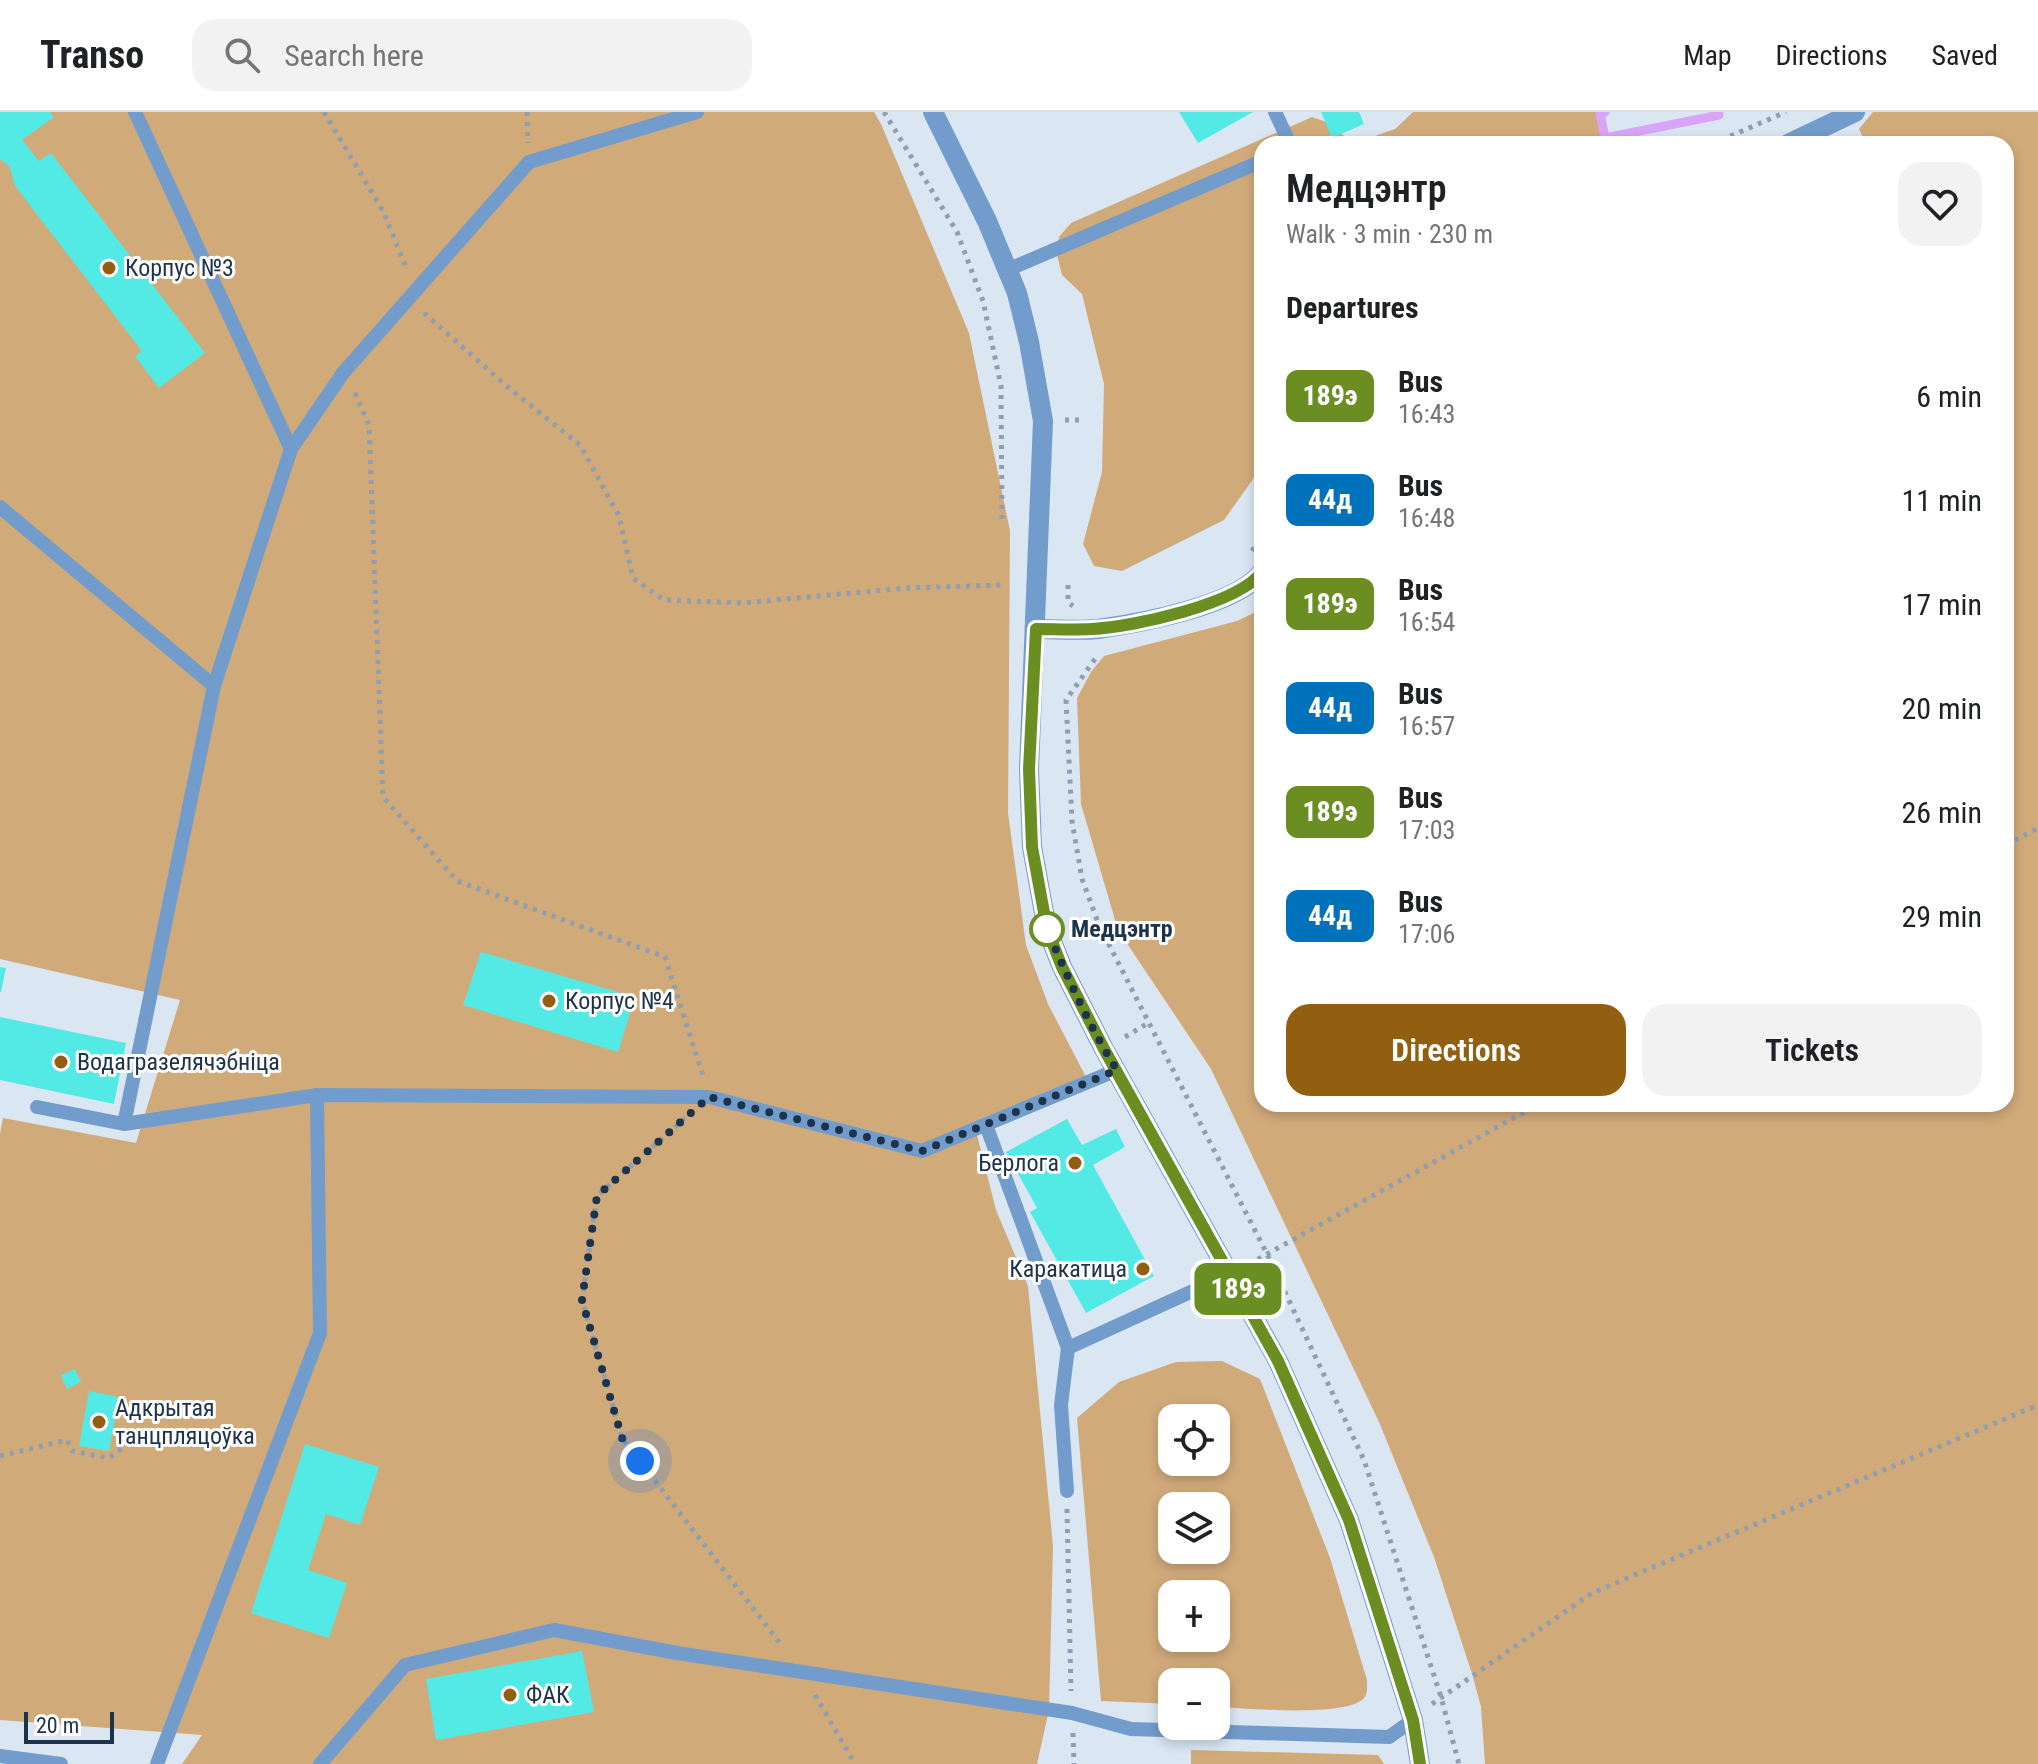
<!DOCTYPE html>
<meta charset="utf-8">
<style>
:root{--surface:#fff;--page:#f2f2f2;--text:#202124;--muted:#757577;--line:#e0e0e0;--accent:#915f0f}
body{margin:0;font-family:"Roboto Condensed",sans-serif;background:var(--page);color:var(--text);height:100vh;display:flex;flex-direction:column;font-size:30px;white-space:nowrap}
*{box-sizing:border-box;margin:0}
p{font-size:26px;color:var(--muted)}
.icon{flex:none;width:44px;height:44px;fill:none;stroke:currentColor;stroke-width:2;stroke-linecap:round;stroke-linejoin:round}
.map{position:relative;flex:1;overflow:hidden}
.details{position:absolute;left:1254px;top:24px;width:760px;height:976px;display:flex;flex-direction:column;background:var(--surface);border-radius:24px;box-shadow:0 4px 12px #0003}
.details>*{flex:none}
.badge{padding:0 16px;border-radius:12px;font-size:28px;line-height:52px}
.tools{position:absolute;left:1158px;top:1292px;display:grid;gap:16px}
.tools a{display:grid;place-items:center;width:72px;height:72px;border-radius:16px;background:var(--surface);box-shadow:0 4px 12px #0003;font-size:40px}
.scale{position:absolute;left:24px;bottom:20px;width:90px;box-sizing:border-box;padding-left:8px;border:4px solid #1c334b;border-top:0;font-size:22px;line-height:28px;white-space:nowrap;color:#1c334b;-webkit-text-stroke:6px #fff;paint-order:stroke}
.you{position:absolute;width:40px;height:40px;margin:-20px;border:6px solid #fff;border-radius:50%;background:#1a73e8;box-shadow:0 0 0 12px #1a73e833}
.map>.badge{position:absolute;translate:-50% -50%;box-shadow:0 0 0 4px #fff}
h2{padding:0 32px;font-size:30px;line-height:72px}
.round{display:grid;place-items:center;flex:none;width:84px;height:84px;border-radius:24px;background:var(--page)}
.summary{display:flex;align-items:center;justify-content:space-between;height:136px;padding:0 32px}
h1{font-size:38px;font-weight:600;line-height:60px}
.action{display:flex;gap:16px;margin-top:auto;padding:16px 32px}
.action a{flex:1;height:92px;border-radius:24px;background:var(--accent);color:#fff;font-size:32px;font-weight:600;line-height:92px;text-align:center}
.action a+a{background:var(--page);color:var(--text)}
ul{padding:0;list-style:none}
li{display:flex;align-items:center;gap:24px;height:104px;padding:0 32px}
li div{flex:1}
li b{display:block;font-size:30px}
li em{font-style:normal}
li .badge{min-width:88px;font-weight:700;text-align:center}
header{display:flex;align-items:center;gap:48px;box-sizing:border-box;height:112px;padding:0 40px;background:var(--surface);border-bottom:2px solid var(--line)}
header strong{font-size:38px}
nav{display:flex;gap:44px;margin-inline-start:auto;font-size:28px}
.search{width:560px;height:72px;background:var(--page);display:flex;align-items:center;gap:20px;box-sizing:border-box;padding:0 28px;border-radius:24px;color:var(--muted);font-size:30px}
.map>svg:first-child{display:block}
</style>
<header>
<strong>Transo</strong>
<div class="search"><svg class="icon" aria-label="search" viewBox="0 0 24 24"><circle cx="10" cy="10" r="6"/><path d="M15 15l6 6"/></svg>Search here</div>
<nav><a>Map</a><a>Directions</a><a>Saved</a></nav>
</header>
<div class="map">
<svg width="2038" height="1652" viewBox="0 0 2038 1652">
<rect width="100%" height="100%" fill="#dbe6f3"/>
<g fill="#d1aa7a" fill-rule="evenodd">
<polygon points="0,0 874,0 881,12 969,221 1010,419 1008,701 1026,833 1048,892 1086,965 974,1011 996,1098 1028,1174 1053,1434 1049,1598 1037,1652 182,1652 202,1623 0,1608 0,1022 3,1006 136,1031 180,888 0,847"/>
<polygon points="1413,0 1602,0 1599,1 1606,27 1587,32 1262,32 1262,350 1258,360 1224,408 1122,459 1094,454 1083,432 1102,360 1104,272 1082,182 1062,163 1057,143 1059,125 1071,111 1312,5 1332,12 1352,32 1395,17"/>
<polygon points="1873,0 2038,0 2038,1652 1485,1652 1481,1595 1473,1565 1434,1445 1379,1310 1211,957 1118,818 1081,692 1077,586 1091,560 1104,544 1237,509 1262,497 1262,992 2006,992 2006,32 1866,32 1859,17"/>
<path d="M1222 1249 1260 1267 1330 1446 1367 1568C1367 1575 1368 1581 1364 1586 1347 1606 1244 1596 1216 1595V1570H1172V1592L1101 1589 1077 1306 1119 1270 1176 1250ZM1216 1306V1350H1172V1306ZM1172 1394H1216V1438H1172ZM1216 1482V1526H1172V1482Z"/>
<polygon points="1191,1638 1378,1643 1384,1652 1191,1652"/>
</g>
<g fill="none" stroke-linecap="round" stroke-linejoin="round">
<polyline stroke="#d8a5f8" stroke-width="9" points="1605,0 1600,1 1605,26 1719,3 1719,0"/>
</g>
<g fill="#53eae5">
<polygon points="0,0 50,0 54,5 22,28 39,49 51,41 205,241 159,276 135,244 142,239 15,74 10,55 0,47"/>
<polygon points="1179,0 1253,0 1198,31"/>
<polygon points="1321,0 1359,0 1364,12 1332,26"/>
<polygon points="481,840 635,885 618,940 463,893"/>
<polygon points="0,855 6,856 1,880 0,880"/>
<polygon points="0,905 126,931 114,992 0,968"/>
<polygon points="1067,1007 1082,1033 1116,1017 1125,1035 1093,1053 1154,1164 1086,1201 1030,1100 1037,1096 1006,1040"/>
<polygon points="75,1257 81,1270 67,1277 61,1263"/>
<polygon points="89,1279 119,1285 109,1339 79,1334"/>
<polygon points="305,1332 379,1355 360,1413 326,1402 308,1458 347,1471 329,1526 251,1501"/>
<polygon points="582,1539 594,1600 436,1628 426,1567"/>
</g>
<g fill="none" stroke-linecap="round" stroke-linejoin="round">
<g stroke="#8f9fb0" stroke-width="5" stroke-dasharray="4 6" stroke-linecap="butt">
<polyline points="324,0 383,99 407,158"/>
<polyline points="527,0 528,31"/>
<polyline points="884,0 957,120 983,189 1001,274 1002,408"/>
<polyline points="1712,32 1786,0"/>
<polyline points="424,201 510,277 580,333 619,404 633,466 664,488 742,491 908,476 1003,473"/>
<polyline points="355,281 369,313 383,685 457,769 665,845 703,964"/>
<polyline points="1065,308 1080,308"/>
<polyline points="1252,439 1262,424"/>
<polyline points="1068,473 1068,490 1073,494"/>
<polyline points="1095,547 1066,588 1072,709 1082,767 1099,813 1267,1142 1364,1348 1441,1585 1459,1652"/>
<polyline points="2006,733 2038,716"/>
<polyline points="1125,925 1148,911"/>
<polyline points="685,1006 597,1084 582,1188 622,1326 783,1535"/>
<polyline points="1249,1152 1539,992"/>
<polyline points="0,1344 67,1328 72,1339 109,1346 136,1326"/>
<polyline points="1067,1397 1071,1579"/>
<polyline points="815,1583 855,1652"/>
<polyline points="1432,1592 1592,1481 2038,1293"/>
<polyline points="1073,1621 1074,1652"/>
</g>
<g stroke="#729ccb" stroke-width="14">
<polyline points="1275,0 1290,32"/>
<polyline points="1007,158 1262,49"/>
<polyline points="291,337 343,261 529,50 697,0"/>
<polyline points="0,395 214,574"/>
<polyline points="37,995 124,1012 317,983 709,985 922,1039 1117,958"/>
<polyline points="124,1012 214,574 291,337 135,0"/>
<polyline points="986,1013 1068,1236 1230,1162"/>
<polyline points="1067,1379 1061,1293 1068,1236"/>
<polyline points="0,1644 61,1652"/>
<polyline points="157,1652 320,1221 317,983"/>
<polyline points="320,1652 405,1553 554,1518 677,1541 1072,1601 1131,1617 1389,1625 1413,1608"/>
</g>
<g stroke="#729ccb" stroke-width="20">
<polyline points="1788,32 1855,0"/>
<path d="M1036 517C1056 517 1078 519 1098 517 1140 511 1236 494 1262 460"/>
</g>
<polyline stroke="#729ccb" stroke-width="20" points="933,0 987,109 1017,181 1029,230 1043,309 1029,657 1032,735 1047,817 1062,855 1104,937 1278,1249 1349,1408 1413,1608 1420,1652"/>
</g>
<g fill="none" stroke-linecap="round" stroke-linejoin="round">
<defs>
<path id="line" d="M1262 460C1238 492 1133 515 1092 517 1073 518 1054 517 1036 517L1029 657 1032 735 1047 817 1062 855 1104 937 1278 1249 1349 1408 1413 1608 1420 1652"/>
</defs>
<use href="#line" stroke="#fff" stroke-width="18"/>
<use href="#line" stroke="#6b8e23" stroke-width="12"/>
<path stroke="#1c334b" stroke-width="8" stroke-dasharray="0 14.4" d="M640 1349 622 1326 582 1188 597 1084 709 985 922 1039 1117 958C1089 914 1067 864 1047 817"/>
</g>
<g fill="#915f0f" stroke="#fff" stroke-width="3">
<circle cx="109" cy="156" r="8"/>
<circle cx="549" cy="889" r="8"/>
<circle cx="61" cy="950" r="8"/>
<circle cx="1075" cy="1051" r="8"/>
<circle cx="1143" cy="1157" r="8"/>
<circle cx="99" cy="1310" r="8"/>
<circle cx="510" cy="1583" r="8"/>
</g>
<circle fill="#fff" stroke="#6b8e23" stroke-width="4" cx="1047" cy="817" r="16"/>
<g text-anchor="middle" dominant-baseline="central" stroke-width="6" stroke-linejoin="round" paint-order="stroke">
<g font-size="24" fill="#1c334b" stroke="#fff" text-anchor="start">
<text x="125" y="156">Корпус №3</text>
<text x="565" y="889">Корпус №4</text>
<text x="77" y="950">Водагразелячэбніца</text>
<text x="1059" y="1051" text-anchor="end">Берлога</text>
<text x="1127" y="1157" text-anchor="end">Каракатица</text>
<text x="115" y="1296">Адкрытая<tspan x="115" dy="28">танцпляцоўка</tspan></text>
<text x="526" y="1583">ФАК</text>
</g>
<g font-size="24" font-weight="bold" fill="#1c334b" stroke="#fff" text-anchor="start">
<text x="1071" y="817">Медцэнтр</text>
</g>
</g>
</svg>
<div class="tools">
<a><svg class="icon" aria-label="locate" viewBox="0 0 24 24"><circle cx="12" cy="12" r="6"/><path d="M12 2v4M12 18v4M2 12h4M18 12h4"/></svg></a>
<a><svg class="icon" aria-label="layers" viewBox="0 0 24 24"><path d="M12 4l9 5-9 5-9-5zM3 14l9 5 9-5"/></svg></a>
<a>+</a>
<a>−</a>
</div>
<div class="scale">20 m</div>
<div class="you" style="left:640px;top:1349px"></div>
<b class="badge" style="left:1238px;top:1177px;background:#6b8e23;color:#fff">189э</b>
<section class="details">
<div class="summary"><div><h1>Медцэнтр</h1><p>Walk · 3 min · 230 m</p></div><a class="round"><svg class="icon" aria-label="heart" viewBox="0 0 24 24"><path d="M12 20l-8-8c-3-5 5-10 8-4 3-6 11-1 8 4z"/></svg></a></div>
<h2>Departures</h2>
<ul>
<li><span class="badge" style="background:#6b8e23;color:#fff">189э</span><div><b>Bus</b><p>16:43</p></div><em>6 min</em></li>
<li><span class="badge" style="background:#0072bc;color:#fff">44д</span><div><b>Bus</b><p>16:48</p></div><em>11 min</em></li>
<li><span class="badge" style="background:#6b8e23;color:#fff">189э</span><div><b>Bus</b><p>16:54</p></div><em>17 min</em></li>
<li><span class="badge" style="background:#0072bc;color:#fff">44д</span><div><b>Bus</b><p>16:57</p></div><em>20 min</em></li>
<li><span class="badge" style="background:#6b8e23;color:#fff">189э</span><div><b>Bus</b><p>17:03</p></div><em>26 min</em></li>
<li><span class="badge" style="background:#0072bc;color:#fff">44д</span><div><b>Bus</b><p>17:06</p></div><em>29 min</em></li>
</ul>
<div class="action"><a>Directions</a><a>Tickets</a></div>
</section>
</div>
